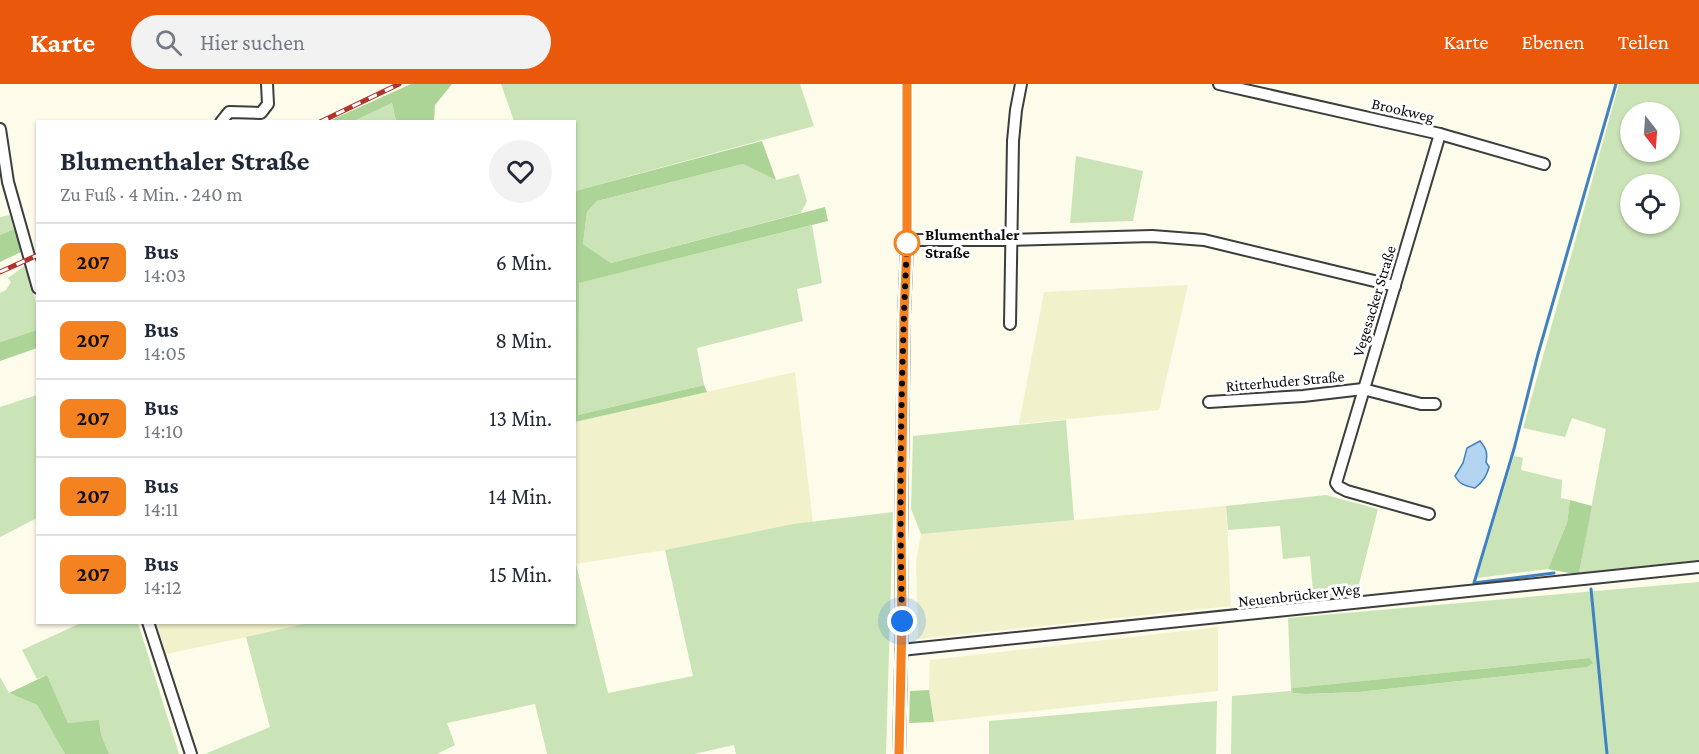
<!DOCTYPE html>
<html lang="de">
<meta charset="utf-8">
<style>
:root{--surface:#fff;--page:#f2f2f3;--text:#1f2937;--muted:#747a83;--line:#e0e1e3;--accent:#ea580c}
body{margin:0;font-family:"Crimson Pro",serif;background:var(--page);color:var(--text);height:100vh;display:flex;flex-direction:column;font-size:22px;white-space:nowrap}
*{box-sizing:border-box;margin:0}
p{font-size:20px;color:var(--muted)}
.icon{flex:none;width:33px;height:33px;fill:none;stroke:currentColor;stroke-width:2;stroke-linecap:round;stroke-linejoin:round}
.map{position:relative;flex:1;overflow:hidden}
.drawer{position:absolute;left:36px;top:36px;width:540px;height:504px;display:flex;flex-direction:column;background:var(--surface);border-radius:0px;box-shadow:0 2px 4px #0004}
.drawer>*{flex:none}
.badge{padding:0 12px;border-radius:9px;font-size:21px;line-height:39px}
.needle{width:39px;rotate:163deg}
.buttons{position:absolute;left:1620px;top:18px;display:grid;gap:12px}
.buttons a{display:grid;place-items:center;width:60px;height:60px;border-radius:50%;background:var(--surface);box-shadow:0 2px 4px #0004;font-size:30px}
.you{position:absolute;width:30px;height:30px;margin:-15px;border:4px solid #fff;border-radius:50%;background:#1a73e8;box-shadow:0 0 0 9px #1a73e833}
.map>.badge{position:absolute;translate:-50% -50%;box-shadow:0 0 0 3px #fff}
.round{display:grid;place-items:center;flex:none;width:63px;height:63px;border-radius:32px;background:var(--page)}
.head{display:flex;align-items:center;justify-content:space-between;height:102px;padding:0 24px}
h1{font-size:28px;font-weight:700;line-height:45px}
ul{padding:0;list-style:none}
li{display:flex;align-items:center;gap:18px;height:78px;padding:0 24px;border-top:2px solid var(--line)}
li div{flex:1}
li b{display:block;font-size:22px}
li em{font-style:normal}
li .badge{min-width:66px;font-weight:700;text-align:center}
header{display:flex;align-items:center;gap:36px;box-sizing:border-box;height:84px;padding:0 30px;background:var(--accent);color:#fff}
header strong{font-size:28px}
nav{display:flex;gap:33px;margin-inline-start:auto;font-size:21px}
.search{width:420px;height:54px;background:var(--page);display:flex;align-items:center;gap:15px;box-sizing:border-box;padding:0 21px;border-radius:33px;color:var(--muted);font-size:22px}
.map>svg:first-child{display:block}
</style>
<header>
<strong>Karte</strong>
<div class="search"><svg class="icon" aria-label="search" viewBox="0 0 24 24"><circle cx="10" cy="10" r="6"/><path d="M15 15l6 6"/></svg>Hier suchen</div>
<nav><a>Karte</a><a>Ebenen</a><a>Teilen</a></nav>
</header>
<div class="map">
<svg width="1699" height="670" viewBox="0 0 1699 670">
<rect width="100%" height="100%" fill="#fdfbea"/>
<g fill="#f1f1cc">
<polygon points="1188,201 1159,326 1019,340 1044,208"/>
<polygon points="795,288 813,439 793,440 665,466 575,480 574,338"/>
<polygon points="1226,422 1231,522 918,555 916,479 921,450"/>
<polygon points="156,538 313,539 166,570"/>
<polygon points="1218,543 1218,607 934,638 929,606 930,576"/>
</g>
<g fill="#cae4b7" fill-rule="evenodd">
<polygon points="501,0 800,0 814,42 575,107 574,38 514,37"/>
<path d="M1619 0H1699V476L1579 489 1606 345 1572 334 1565 353 1523 344ZM1630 28H1670V68H1630ZM1630 100H1670V140H1630Z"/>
<polygon points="392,19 396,37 354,37"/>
<polygon points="1076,72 1143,87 1133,137 1070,139"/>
<polygon points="743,80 776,96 799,90 807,117 801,129 611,179 583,160 587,128 597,117"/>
<polygon points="10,131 14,145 0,151 0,133"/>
<polygon points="812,141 822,199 797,205 803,237 697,264 704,301 578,331 578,199"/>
<polygon points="27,180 37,225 37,246 0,258 0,209 6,206 11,198 8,194"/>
<polygon points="37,311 37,434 0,453 0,323"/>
<polygon points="1066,336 1074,436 921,450 911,425 913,352"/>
<polygon points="1514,372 1523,374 1521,386 1562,396 1561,414 1570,416 1567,439 1548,485 1477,494"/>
<polygon points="1326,411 1378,425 1355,516 1314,520 1310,472 1283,475 1280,442 1228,446 1226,422"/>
<polygon points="893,428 886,670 736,670 734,661 694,670 547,670 535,620 447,639 455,661 437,670 205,670 270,643 246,553 313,538 574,538 574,480 576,480 608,609 693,592 665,466 793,440"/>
<path d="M1699 498V670H1231L1232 612 1291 607 1288 534ZM1589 574 1579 584 1359 608 1306 610 1292 609 1294 604Z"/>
<polygon points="81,539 138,539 179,670 109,670 101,650 99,637 68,639 47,591 37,595 22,566"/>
<polygon points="0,593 9,609 37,621 65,670 0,670"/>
<polygon points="1217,617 1216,670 989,670 989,637"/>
</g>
<g fill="#add497">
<polygon points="411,0 452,0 435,21 434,37 396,37 392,19 354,37 329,37"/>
<polygon points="762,57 776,96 743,80 597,117 587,128 583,160 611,179 825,123 828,137 579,199 578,331 704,301 707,308 575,338 575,107"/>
<polygon points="14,145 23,167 0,178 0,151"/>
<polygon points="37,246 37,264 0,277 0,258"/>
<polygon points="1570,416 1592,422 1579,489 1574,490 1548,485 1567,439"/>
<polygon points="1589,574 1593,579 1587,583 1579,584 1359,608 1306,610 1292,609 1293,604"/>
<polygon points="47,591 68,639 99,636 101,650 109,670 65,670 37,621 9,609"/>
<polygon points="929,606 934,638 909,639 910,607"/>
</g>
<path fill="#b2d4f1" stroke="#3f82c2" stroke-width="1.5" d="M1480 357C1486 364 1488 369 1486 378L1489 383C1487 392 1483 398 1475 404 1466 402 1460 401 1455 392L1463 379 1467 364Z"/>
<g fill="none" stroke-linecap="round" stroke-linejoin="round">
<g stroke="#3f82c2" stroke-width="3">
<polyline points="1554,489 1474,499 1514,365 1538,270 1616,0"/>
<polyline points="1591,505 1607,670"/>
</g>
<defs>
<g id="minor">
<polyline points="1219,0 1440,50 1544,80"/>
<polyline points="221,38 229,28 261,29 268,20 267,0"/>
<polyline points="0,45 8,98 38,204"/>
<polyline points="907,156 1011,156 1152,152 1204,156 1395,202"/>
<polyline points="1010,240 1013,57 1016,26 1021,0"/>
<polyline points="1209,318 1303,312 1363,305 1421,320 1435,320"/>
<polyline points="1429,430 1347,407 1339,403 1336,399 1440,50"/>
<polyline points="148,538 191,670"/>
<polyline points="901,566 1699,483"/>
<polyline points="899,670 902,537 901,463 904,231 907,161 907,0"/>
</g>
</defs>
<use href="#minor" stroke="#3d3d3d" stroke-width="14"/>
<use href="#minor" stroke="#fff" stroke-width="10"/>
<defs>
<g id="rail">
<polyline points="320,38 399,0"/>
<polyline points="0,188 38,171"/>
</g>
</defs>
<use href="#rail" stroke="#af342e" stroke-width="5"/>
<use href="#rail" stroke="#fff" stroke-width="3" stroke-dasharray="9" stroke-linecap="butt"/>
</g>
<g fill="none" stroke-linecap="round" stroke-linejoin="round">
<defs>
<polyline id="line" points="899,670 902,537 901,446 904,231 907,161 907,0"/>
</defs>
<use href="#line" stroke="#fff" stroke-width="14"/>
<use href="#line" stroke="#f58220" stroke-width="9"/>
<path stroke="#0a0a0a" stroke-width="6" stroke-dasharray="0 10.8" d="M902 537C899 412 901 285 907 159"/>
</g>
<circle fill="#fff" stroke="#f58220" stroke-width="3" cx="907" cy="159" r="12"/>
<g text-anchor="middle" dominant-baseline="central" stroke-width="6" stroke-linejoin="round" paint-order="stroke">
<g font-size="16" fill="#0a0a0a" stroke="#fff">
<text transform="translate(1403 26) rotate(13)">Brookweg</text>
<text transform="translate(1374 217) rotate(-73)">Vegesacker Straße</text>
<text transform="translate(1285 297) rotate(-5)">Ritterhuder Straße</text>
<text transform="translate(1299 511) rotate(-6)">Neuenbrücker Weg</text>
</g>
<g font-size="16" font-weight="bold" fill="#0a0a0a" stroke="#fff" text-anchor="start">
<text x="925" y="150">Blumenthaler<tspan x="925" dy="18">Straße</tspan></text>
</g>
</g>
</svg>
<div class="buttons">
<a><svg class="needle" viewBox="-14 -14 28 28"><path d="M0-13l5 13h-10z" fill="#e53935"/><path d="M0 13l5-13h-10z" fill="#747a83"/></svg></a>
<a><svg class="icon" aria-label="locate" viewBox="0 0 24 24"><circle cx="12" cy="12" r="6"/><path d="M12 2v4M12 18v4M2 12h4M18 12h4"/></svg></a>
</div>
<div class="you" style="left:902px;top:537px"></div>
<section class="drawer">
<div class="head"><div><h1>Blumenthaler Straße</h1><p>Zu Fuß · 4 Min. · 240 m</p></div><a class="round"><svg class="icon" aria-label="heart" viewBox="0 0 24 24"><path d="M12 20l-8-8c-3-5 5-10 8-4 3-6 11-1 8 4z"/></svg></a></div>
<ul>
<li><span class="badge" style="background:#f58220;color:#111">207</span><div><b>Bus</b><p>14:03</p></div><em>6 Min.</em></li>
<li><span class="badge" style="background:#f58220;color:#111">207</span><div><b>Bus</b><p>14:05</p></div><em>8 Min.</em></li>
<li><span class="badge" style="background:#f58220;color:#111">207</span><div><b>Bus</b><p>14:10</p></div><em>13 Min.</em></li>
<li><span class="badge" style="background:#f58220;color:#111">207</span><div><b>Bus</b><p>14:11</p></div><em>14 Min.</em></li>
<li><span class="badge" style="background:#f58220;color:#111">207</span><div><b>Bus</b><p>14:12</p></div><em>15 Min.</em></li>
</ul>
</section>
</div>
